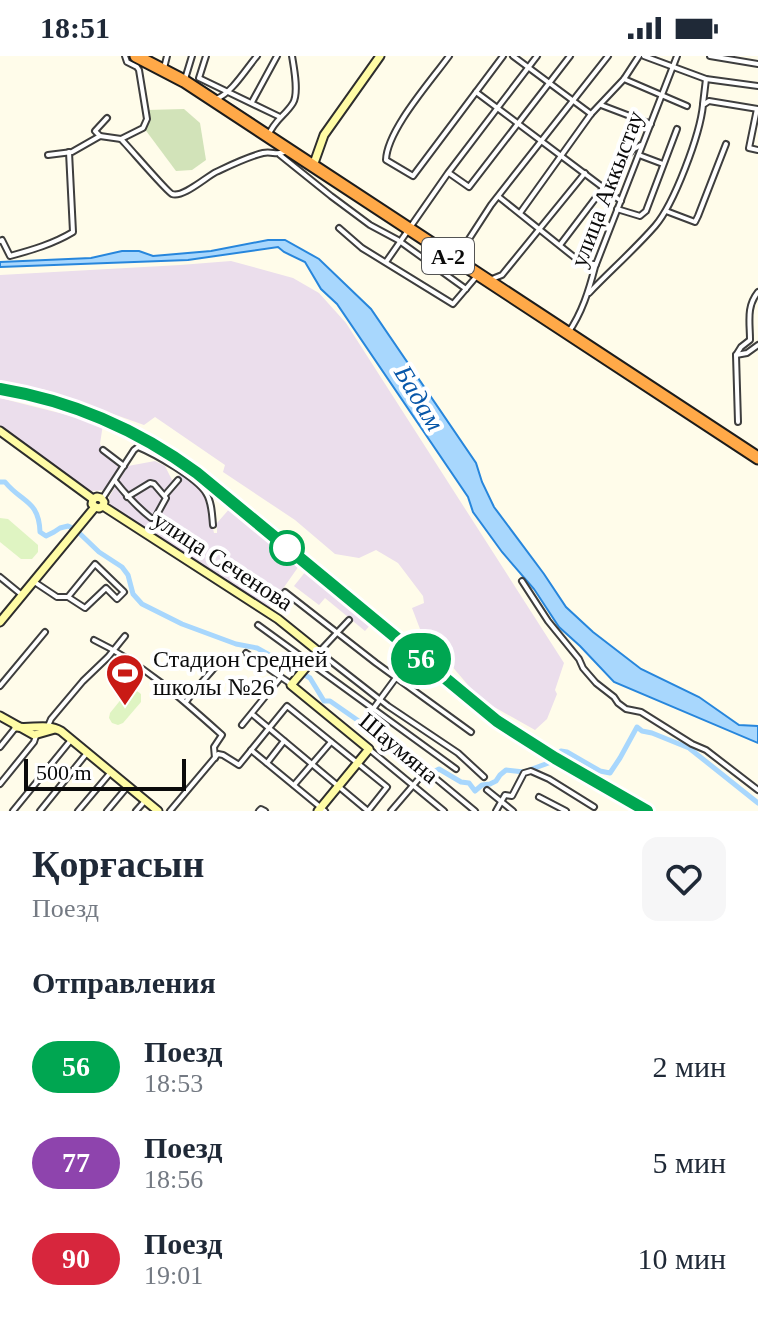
<!DOCTYPE html>
<html lang="ru">
<meta charset="utf-8">
<style>
:root{--surface:#fff;--page:#f6f6f7;--text:#1f2937;--muted:#747a83}
body{margin:0;font-family:"Times New Roman",serif;background:var(--page);color:var(--text);height:100vh;display:flex;flex-direction:column;font-size:30px;white-space:nowrap}
*{box-sizing:border-box;margin:0}
p{font-size:26px;color:var(--muted)}
.icon{flex:none;width:44px;height:44px;fill:none;stroke:currentColor;stroke-width:2;stroke-linecap:round;stroke-linejoin:round}
.map{position:relative;height:755px;overflow:hidden}
.panel{display:flex;flex-direction:column;background:var(--surface);flex:1}
.panel>*{flex:none}
.badge{padding:0 16px;border-radius:26px;font-size:28px;line-height:52px}
.scale{position:absolute;left:24px;bottom:20px;width:162px;box-sizing:border-box;padding-left:8px;border:4px solid #0b0b0b;border-top:0;font-size:22px;line-height:28px;white-space:nowrap;color:#0b0b0b;-webkit-text-stroke:6px #fff;paint-order:stroke}
.map>.badge{position:absolute;translate:-50% -50%;box-shadow:0 0 0 4px #fff}
h2{padding:0 32px;font-size:30px;line-height:72px}
.round{display:grid;place-items:center;flex:none;width:84px;height:84px;border-radius:16px;background:var(--page)}
.headline{display:flex;align-items:center;justify-content:space-between;height:136px;padding:0 32px}
h1{font-size:38px;font-weight:600;line-height:60px}
ul{padding:0;list-style:none}
li{display:flex;align-items:center;gap:24px;height:96px;padding:0 32px}
li div{flex:1}
li b{display:block;font-size:30px}
li em{font-style:normal}
li .badge{min-width:88px;font-weight:700;text-align:center}
.status{display:flex;justify-content:space-between;align-items:center;height:56px;padding:0 40px;background:var(--surface);direction:ltr}
.status svg{height:22px;fill:currentColor}
.map>svg:first-child{display:block}
</style>
<div class="status"><b>18:51</b><svg viewBox="0 0 49 12"><path d="M0 12V9h3v3zM5 12V6h3v6zM10 12V3h3v9zM15 12V0h3v12zM26 1h20v11H26zM47 4h2v5h-2z"/></svg></div>
<div class="map">
<svg width="758" height="755" viewBox="0 0 758 755">
<rect width="100%" height="100%" fill="#fffcea"/>
<g fill="#ebdeec">
<polygon points="231,205 293,222 319,237 346,267 564,607 555,634 557,638 547,663 535,674 480,643 420,573 412,552 424,547 423,540 398,507 376,494 359,502 335,498 295,464 223,416 225,409 155,361 144,369 46,334 0,325 0,219 180,209"/>
<polygon points="0,342 103,368 100,388 107,400 121,409 106,434 91,435 0,371"/>
<polygon points="155,405 165,410 172,424 181,418 205,437 214,477 217,477 217,467 231,451 265,475 301,507 268,554 110,452 109,441 128,410"/>
<polygon points="306,515 371,568 365,575 325,542 319,549 294,530"/>
</g>
<polygon fill="#d2e3b9" points="184,53 200,67 206,104 192,114 176,115 144,72 147,54"/>
<g fill="#dff4c2">
<polygon points="0,462 8,463 38,489 38,496 32,503 21,503 0,486"/>
<polygon points="134,633 141,638 141,646 123,667 118,669 112,667 109,662 110,657 127,636"/>
</g>
<polygon fill="#a8d7fd" stroke="#2786dc" stroke-width="2" points="268,184 285,184 319,203 371,253 476,407 482,426 494,451 544,518 566,551 593,576 641,613 699,641 739,669 758,670 758,687 614,626 580,590 559,571 534,533 502,496 473,456 468,441 337,248 321,233 305,206 284,196 278,191 188,204 0,211 0,206 91,202 122,195 139,195 153,200 211,195"/>
<g fill="none" stroke-linecap="round" stroke-linejoin="round">
<g stroke="#a8d7fd" stroke-width="5">
<path d="M0 426H5C22 447 39 444 40 476L46 480 54 476 60 472 68 470 75 473 99 496 122 511 128 519 133 538 142 548 182 568 236 588 257 592 298 615"/>
<polyline points="305,619 310,622 324,645 330,645 386,684 401,698 420,709 428,719 439,713 461,726 469,727 475,735 482,729 490,728 496,725 500,719 506,714 524,716 554,705 561,695 567,696 600,715 610,717 620,702 637,671 642,675 652,677 689,692 758,747"/>
</g>
<defs>
<g id="street">
<polyline points="206,0 199,22 280,61"/>
<path d="M449 0C431 25 387 74 386 104L413 120 503 0"/>
<polyline points="513,0 591,58"/>
<polyline points="644,0 706,23 758,30"/>
<polyline points="710,0 758,8"/>
<polyline points="164,12 167,0"/>
<polyline points="185,23 192,0"/>
<polyline points="624,23 687,50"/>
<polyline points="476,36 621,145"/>
<path d="M216 43C231 38 246 13 257 0"/>
<polyline points="252,46 277,0"/>
<polyline points="703,48 706,23"/>
<polyline points="601,49 651,68"/>
<polyline points="757,53 749,92 758,94"/>
<polyline points="100,80 95,75 107,62"/>
<path d="M268 80C275 63 285 60 293 47 299 37 294 12 292 0"/>
<polyline points="121,83 143,72 147,63 139,14 137,11 127,6 125,0"/>
<path d="M48 99 72 96 100 80 121 83C128 90 167 136 172 138 183 142 206 121 216 116 231 109 247 101 263 97 272 95 278 100 287 95"/>
<polyline points="280,99 331,140 370,169 398,184 466,233"/>
<polyline points="639,99 663,108"/>
<polyline points="449,117 469,131 570,0"/>
<polyline points="499,141 579,205 586,208 596,208"/>
<polyline points="617,153 640,160 646,155 677,73"/>
<polyline points="666,155 695,166 698,160 726,88"/>
<polyline points="520,157 591,58 624,23 639,0"/>
<polyline points="339,172 362,192 453,248 476,221"/>
<path d="M0 185 2 184 10 200C32 194 53 188 73 176L69 96"/>
<polyline points="560,189 632,94 641,89"/>
<polyline points="456,203 491,149 608,0"/>
<polyline points="386,206 448,117 537,0"/>
<polyline points="492,223 502,219 585,117"/>
<path d="M589 237C610 215 634 194 655 170 674 148 700 79 703 49L709 45 758 53"/>
<path d="M568 277C582 257 589 234 595 211L677 0"/>
<polyline points="736,299 747,297 758,289"/>
<path d="M738 366 736 299 741 291 750 284C750 266 746 251 758 236"/>
<polyline points="103,394 124,410"/>
<path d="M115 425C126 439 136 450 151 462H155L166 442 154 428 150 427 127 441"/>
<polyline points="165,439 178,424"/>
<path d="M102 443 134 394 138 391C155 398 197 422 206 437 212 446 212 459 213 469"/>
<polyline points="0,521 22,539"/>
<polyline points="33,525 57,541 68,541 85,552 106,532 117,543 124,536 95,508 68,541"/>
<polyline points="522,525 548,565 579,603 583,612 596,627 614,641 618,647 626,653 641,656 692,688 706,694 758,734"/>
<polyline points="285,536 376,607 471,676"/>
<polyline points="349,564 319,596 388,650 458,697 484,721"/>
<polyline points="258,569 456,713"/>
<path d="M94 584C142 607 183 644 222 679L214 691 215 702"/>
<polyline points="246,597 291,628"/>
<polyline points="0,630 45,576"/>
<path d="M186 646C197 630 211 617 223 601"/>
<polyline points="373,653 395,623"/>
<polyline points="252,658 368,755"/>
<polyline points="242,669 281,621"/>
<polyline points="48,670 51,663 83,625 108,601 125,580"/>
<polyline points="0,691 16,671"/>
<polyline points="369,693 444,755"/>
<polyline points="251,694 325,755"/>
<polyline points="267,707 284,685"/>
<polyline points="0,728 34,686 36,680"/>
<polyline points="294,729 331,686"/>
<polyline points="487,734 513,755"/>
<polyline points="539,741 566,755"/>
<polyline points="13,755 71,684"/>
<polyline points="40,755 87,697"/>
<polyline points="78,755 111,716"/>
<polyline points="107,755 128,730"/>
<polyline points="136,755 144,746"/>
<polyline points="170,755 218,698 223,699 239,709 287,650 387,731 368,755"/>
<polyline points="259,755 261,753 265,755"/>
<polyline points="391,755 422,719 434,721 475,755"/>
<polyline points="496,755 505,739 512,740 524,717 531,715 549,723 594,751"/>
</g>
<g id="secondary">
<polyline points="313,110 324,79 380,0"/>
<polyline points="0,375 93,443"/>
<polyline points="103,450 104,446 101,442 97,441 93,443 92,448 95,451 99,452 103,450 278,563 319,596 291,629 369,693 318,755"/>
<polyline points="0,566 95,451"/>
<polyline points="0,660 34,679 55,673"/>
<path d="M16 671C33 673 47 667 61 675L158 755"/>
</g>
<polyline id="highway" points="136,0 184,25 758,402"/>
</defs>
<use href="#street" stroke="#3e3e3e" stroke-width="8"/>
<use href="#secondary" stroke="#2d2d2d" stroke-width="11"/>
<use href="#highway" stroke="#1c1c1c" stroke-width="15"/>
<use href="#street" stroke="#fff" stroke-width="4"/>
<use href="#secondary" stroke="#fffca5" stroke-width="7"/>
<use href="#highway" stroke="#ffa948" stroke-width="11"/>
<path stroke="#c91a15" stroke-width="2" d="M0 331C76 345 143 373 204 421L498 663 556 700 650 755"/>
</g>
<g fill="none" stroke-linecap="round" stroke-linejoin="round">
<defs>
<path id="line" d="M0 333C72 345 138 374 197 417L497 665 555 702 647 755"/>
</defs>
<use href="#line" stroke="#fff" stroke-width="18"/>
<use href="#line" stroke="#00a651" stroke-width="12"/>
</g>
<defs>
<symbol id="stadium-pin" viewBox="-11 -11 22 30"><path d="M0 17L-7.5 6A9.5 9.5 0 1 1 7.5 6Z" fill="#c91a15" stroke="#fff"/><path d="M0-5a6.5 5 0 1 0 0 10a6.5 5 0 1 0 0-10ZM-3.5-1.8h7v3.6h-7Z" fill="#fff"/></symbol>
</defs>
<g fill-rule="evenodd">
<use href="#stadium-pin" x="103" y="595" width="44" height="60"/>
</g>
<circle fill="#fff" stroke="#00a651" stroke-width="4" cx="287" cy="492" r="16"/>
<g text-anchor="middle" dominant-baseline="central" stroke-width="8" stroke-linejoin="round" paint-order="stroke">
<rect fill="#fff" stroke="#545454" stroke-width="2" x="422" y="182" width="52" height="36" rx="6"/>
<g font-size="22" font-weight="bold" fill="#0b0b0b">
<text x="448" y="200">A-2</text>
</g>
<g font-size="24" fill="#0b0b0b" stroke="#fff">
<text transform="translate(607 133) rotate(-69)">улица Аккыстау</text>
<text transform="translate(223 505) rotate(33)">улица Сеченова</text>
<text transform="translate(399 692) rotate(40)">Шаумяна</text>
</g>
<g font-size="24" fill="#0b0b0b" stroke="#fff" text-anchor="start">
<text x="153" y="603">Стадион средней<tspan x="153" dy="28">школы №26</tspan></text>
</g>
<g font-size="26" font-style="italic" fill="#0857a9" stroke="#fff">
<text transform="translate(419 342) rotate(59)">Бадам</text>
</g>
</g>
</svg>
<div class="scale">500 m</div>
<b class="badge" style="left:421px;top:603px;background:#00a651;color:#fff">56</b>
</div>
<section class="panel">
<div class="headline"><div><h1>Қорғасын</h1><p>Поезд</p></div><a class="round"><svg class="icon" aria-label="heart" viewBox="0 0 24 24"><path d="M12 20l-8-8c-3-5 5-10 8-4 3-6 11-1 8 4z"/></svg></a></div>
<h2>Отправления</h2>
<ul>
<li><span class="badge" style="background:#00a651;color:#fff">56</span><div><b>Поезд</b><p>18:53</p></div><em>2 мин</em></li>
<li><span class="badge" style="background:#8e44ad;color:#fff">77</span><div><b>Поезд</b><p>18:56</p></div><em>5 мин</em></li>
<li><span class="badge" style="background:#d7263d;color:#fff">90</span><div><b>Поезд</b><p>19:01</p></div><em>10 мин</em></li>
</ul>
</section>
